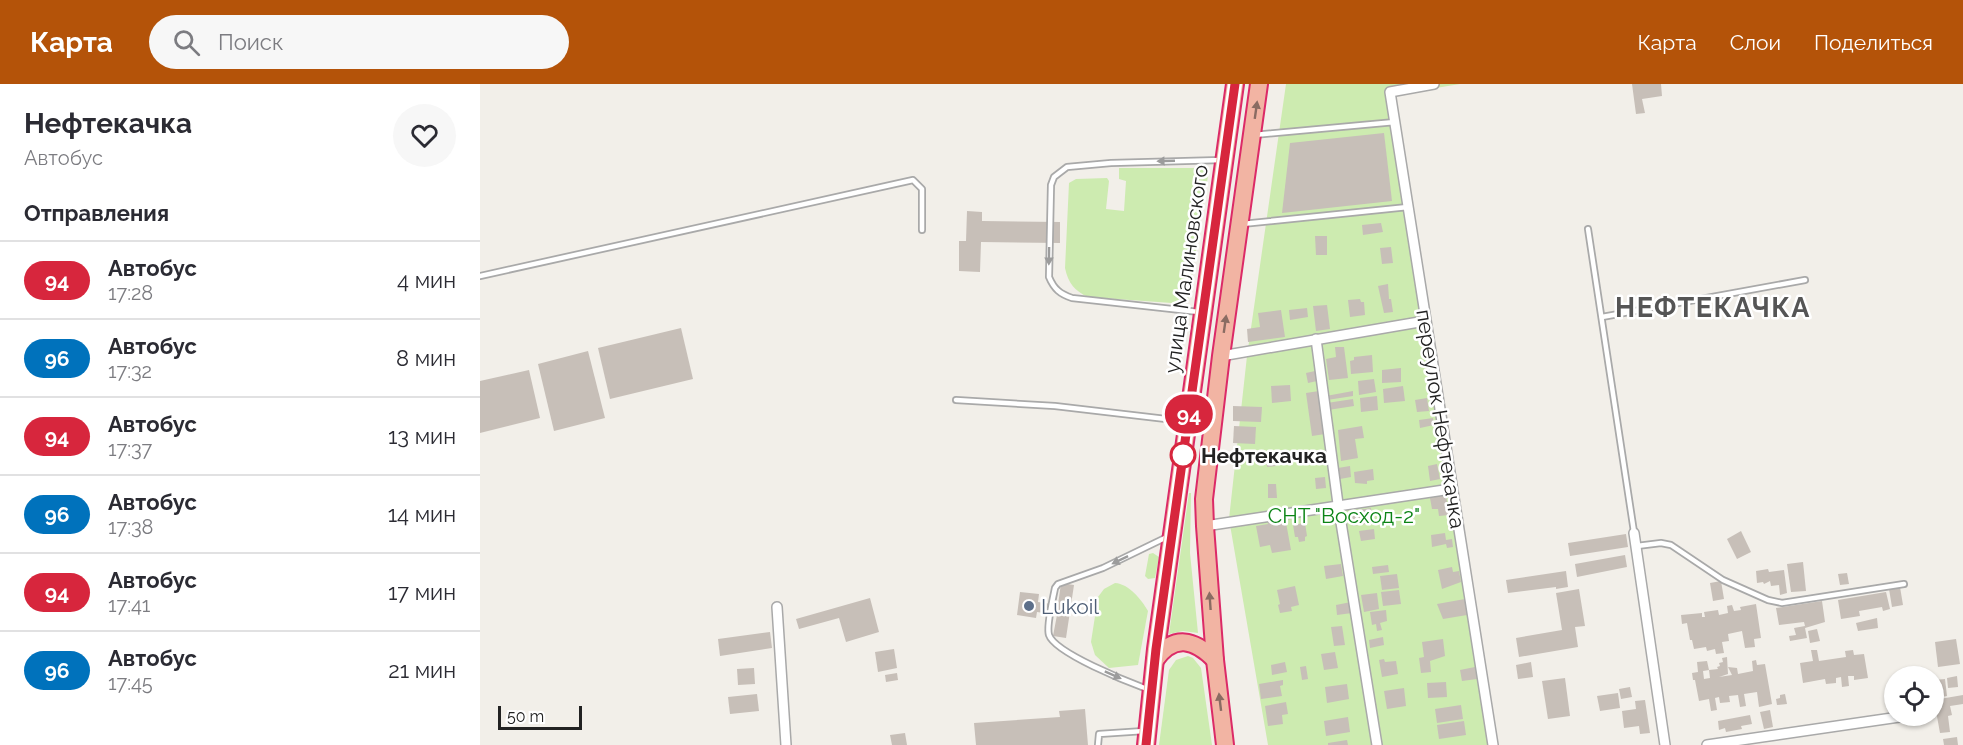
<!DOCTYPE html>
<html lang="ru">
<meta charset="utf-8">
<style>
:root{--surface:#fff;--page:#f7f7f7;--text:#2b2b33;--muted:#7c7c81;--line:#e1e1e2;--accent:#b45309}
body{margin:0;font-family:Raleway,sans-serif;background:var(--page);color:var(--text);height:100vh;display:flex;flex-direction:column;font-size:22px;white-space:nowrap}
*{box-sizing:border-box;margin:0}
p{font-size:20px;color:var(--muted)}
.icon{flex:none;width:33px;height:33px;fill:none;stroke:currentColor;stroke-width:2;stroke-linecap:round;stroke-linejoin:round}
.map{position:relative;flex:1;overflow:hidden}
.sheet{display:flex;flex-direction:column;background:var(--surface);width:480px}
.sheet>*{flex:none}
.badge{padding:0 12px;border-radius:20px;font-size:21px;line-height:39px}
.buttons{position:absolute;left:1404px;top:582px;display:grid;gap:12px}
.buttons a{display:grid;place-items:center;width:60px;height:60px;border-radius:50%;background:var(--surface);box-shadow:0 2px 4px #0004;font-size:30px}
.scale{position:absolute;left:18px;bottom:15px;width:84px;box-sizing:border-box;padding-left:6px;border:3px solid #222;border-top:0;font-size:16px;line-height:21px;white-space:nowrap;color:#222;-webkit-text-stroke:4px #fff;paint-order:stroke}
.map>.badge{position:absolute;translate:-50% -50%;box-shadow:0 0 0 3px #fff}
h2{padding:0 24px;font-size:22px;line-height:54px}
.round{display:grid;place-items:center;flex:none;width:63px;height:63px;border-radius:32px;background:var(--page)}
.head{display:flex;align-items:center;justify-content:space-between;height:102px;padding:0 24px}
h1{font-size:28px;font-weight:700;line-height:45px}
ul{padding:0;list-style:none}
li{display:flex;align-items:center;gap:18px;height:78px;padding:0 24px;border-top:2px solid var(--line)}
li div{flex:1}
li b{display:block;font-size:22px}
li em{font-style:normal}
li .badge{min-width:66px;font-weight:700;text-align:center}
header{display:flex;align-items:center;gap:36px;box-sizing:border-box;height:84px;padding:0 30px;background:var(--accent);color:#fff}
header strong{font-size:28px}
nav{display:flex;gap:33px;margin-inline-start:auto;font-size:21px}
.search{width:420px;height:54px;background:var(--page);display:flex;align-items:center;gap:15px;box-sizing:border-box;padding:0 21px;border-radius:33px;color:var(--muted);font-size:22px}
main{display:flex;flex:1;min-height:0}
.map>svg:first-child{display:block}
</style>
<header>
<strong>Карта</strong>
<div class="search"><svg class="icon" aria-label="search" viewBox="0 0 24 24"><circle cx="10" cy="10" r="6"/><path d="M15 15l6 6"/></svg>Поиск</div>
<nav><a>Карта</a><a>Слои</a><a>Поделиться</a></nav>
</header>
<main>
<section class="sheet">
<div class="head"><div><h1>Нефтекачка</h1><p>Автобус</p></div><a class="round"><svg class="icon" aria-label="heart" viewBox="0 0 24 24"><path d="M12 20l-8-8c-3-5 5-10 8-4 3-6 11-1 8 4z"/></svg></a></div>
<h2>Отправления</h2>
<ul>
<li><span class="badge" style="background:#d7263d;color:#fff">94</span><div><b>Автобус</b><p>17:28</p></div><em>4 мин</em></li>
<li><span class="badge" style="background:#0072bc;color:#fff">96</span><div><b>Автобус</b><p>17:32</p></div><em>8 мин</em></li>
<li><span class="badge" style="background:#d7263d;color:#fff">94</span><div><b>Автобус</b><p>17:37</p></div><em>13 мин</em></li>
<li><span class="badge" style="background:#0072bc;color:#fff">96</span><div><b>Автобус</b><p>17:38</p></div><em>14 мин</em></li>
<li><span class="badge" style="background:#d7263d;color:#fff">94</span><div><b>Автобус</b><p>17:41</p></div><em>17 мин</em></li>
<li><span class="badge" style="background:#0072bc;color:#fff">96</span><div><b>Автобус</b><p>17:45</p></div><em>21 мин</em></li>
</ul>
</section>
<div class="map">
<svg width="1483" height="661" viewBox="0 0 1483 661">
<rect width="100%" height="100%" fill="#f2efe9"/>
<g fill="#cdebb0">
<polygon points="806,0 980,0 914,11 1015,661 788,661 749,435 767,272"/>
<path d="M639 84H720L724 86 728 92 708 217 706 220 608 213C595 207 588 199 585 184L589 99 596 95 627 94 629 97 626 125 644 127 646 97 639 95Z"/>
<polygon points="709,409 711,409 710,469 718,549 703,547 689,550"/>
<polygon points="673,469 679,473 675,494 668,495 665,492 669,470"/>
<path d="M635 499C649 500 661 515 668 527L658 581 629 584 615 571 611 558 618 513 624 505Z"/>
<polygon points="708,572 713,574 721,584 732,661 679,661 689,586 696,576"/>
</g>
<g fill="#c7bfb8">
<polygon points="1152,0 1181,0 1182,12 1162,15 1165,29 1156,30"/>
<polygon points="904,49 912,117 802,129 810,59"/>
<polygon points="487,127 502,128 502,137 580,138 580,159 501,158 500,188 479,187 479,157 486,157"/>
<polygon points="901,139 903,148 883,151 882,141"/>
<polygon points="835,152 847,152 847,171 836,171"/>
<polygon points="911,163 913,179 902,180 900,164"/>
<polygon points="908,200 909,215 911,215 913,228 904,229 898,202"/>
<polygon points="880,215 881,218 884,218 885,231 870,233 868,216"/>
<polygon points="847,221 850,245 836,247 833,222"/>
<polygon points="827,224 828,233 810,236 809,226"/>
<polygon points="801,226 805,253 768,258 767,245 780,243 778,229"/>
<polygon points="201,244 213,295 130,315 118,264"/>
<polygon points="855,263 864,263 868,294 849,296 846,275 856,273"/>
<polygon points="108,267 125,334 74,347 58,280"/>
<polygon points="892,271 893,288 871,290 870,277 874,276 874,273"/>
<polygon points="921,284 921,298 902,299 902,286"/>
<polygon points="49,286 60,334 0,349 0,297"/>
<polygon points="835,287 837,297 828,299 826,289"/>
<polygon points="894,295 896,308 879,311 878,297"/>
<polygon points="810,301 811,317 792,319 791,302"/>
<polygon points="923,302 925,317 904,319 903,305"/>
<polygon points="839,307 845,350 832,352 826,309"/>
<polygon points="873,307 873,312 847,316 846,312"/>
<polygon points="897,312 898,326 881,328 880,314"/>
<polygon points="947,314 949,327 937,328 935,316"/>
<polygon points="873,315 874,322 848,326 847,319"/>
<polygon points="753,322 782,323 781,338 753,337"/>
<polygon points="953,334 954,341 940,344 939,336"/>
<polygon points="754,342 776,343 775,360 753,359"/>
<polygon points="882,342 884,354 875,355 878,374 861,377 858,346"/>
<polygon points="796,375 796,382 787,383 786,376"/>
<polygon points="957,380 960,395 950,397 948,382"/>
<polygon points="870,382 871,393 860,395 858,384"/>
<polygon points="893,385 894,396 887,397 887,400 875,399 874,388"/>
<polygon points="845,393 846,404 836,405 835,394"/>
<polygon points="788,400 796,400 797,414 788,414"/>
<polygon points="966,411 969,431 959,432 958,425 952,425 950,414"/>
<polygon points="891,424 893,439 872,442 870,427"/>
<polygon points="805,433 811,466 792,469 790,461 780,463 776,442 788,440 787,436"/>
<polygon points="825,439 827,452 825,453 825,457 819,458 818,453 815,453 813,441"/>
<polygon points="894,445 895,455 881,457 879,447"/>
<polygon points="1261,447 1271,468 1257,475 1247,455"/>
<polygon points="965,449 966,456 972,455 973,463 967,464 966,460 952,463 951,451"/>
<polygon points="1146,450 1148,463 1090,472 1088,459"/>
<polygon points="1145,471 1147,483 1097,493 1095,480"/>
<polygon points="1323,478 1326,507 1311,508 1307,480"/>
<polygon points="861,480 863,492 846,495 844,482"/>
<polygon points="908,481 909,488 893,490 892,483"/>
<polygon points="972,483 973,488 979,487 981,498 962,505 958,486"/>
<polygon points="1288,485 1289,488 1304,486 1307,509 1300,511 1299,501 1291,502 1290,497 1284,500 1283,498 1277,499 1276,487"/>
<polygon points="1086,487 1088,503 1076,505 1076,503 1028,509 1026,496"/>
<polygon points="1367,489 1369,500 1360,501 1358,490"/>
<polygon points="917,490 919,504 902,506 900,492"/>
<polygon points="1241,497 1244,515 1233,517 1230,499"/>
<polygon points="581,499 594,501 586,554 573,552 577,531 557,528 556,534 537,531 540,508 559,510 558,518 578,521"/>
<polygon points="815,502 819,521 811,523 812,527 800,529 798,521 800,520 797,506"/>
<polygon points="1420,503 1423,521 1412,523 1409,505"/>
<polygon points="1099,505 1105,542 1095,543 1098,563 1039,573 1036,554 1082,546 1076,509"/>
<polygon points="919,506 921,520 903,522 901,508"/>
<polygon points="1406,508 1410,525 1403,527 1402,523 1379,527 1380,532 1361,535 1358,516"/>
<polygon points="897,509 899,525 884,528 881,511"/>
<polygon points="390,514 399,548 366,558 359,534 319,545 316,535"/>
<polygon points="985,515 987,531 963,535 957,520"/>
<polygon points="1342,517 1345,538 1325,544 1327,554 1310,557 1309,552 1316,551 1314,544 1325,542 1324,538 1299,541 1296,524"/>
<polygon points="871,518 872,529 857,531 856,521"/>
<polygon points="1276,520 1281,554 1274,555 1275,563 1265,564 1262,547 1248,550 1249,557 1242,558 1244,569 1236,570 1235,565 1227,567 1226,563 1214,565 1212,556 1210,556 1207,539 1202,540 1201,531 1222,529 1222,533 1225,533 1224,528 1238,526 1239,531 1248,529 1247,522 1252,521 1254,527 1261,526 1260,523"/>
<polygon points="906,526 907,537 900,539 902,546 897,547 896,540 892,541 890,528"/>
<polygon points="1397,534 1398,544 1378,547 1376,539"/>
<polygon points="862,542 865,561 854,562 851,543"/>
<polygon points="1337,545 1340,557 1330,559 1328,547"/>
<polygon points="290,548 292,564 240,572 238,555"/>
<polygon points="903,553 904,561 890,564 889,556"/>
<polygon points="963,555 965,572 950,577 951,588 941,589 939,574 944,573 942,558"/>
<polygon points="1476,555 1480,580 1458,583 1455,558"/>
<polygon points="414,565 417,584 398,588 395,568"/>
<polygon points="1331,566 1337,566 1339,577 1366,573 1365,567 1373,566 1374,571 1384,570 1388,594 1374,596 1374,592 1368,592 1369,602 1362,603 1361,593 1356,594 1356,599 1346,600 1345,595 1323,599 1320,579 1333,577"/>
<polygon points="855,568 858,584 844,586 841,570"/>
<polygon points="1247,573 1248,590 1239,593 1252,591 1248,583 1257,584 1258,590 1273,587 1272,577 1276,576 1277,581 1285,580 1292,620 1279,623 1277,608 1264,610 1266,622 1260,623 1258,611 1249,612 1250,618 1240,619 1239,613 1235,614 1237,626 1231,627 1229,615 1219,617 1215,596 1213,596 1212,589 1218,588 1217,578 1227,577 1229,586 1223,587 1224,595 1230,594 1229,586 1238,585 1237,583 1240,582 1239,579 1243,578 1242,574"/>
<polygon points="904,575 905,578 916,577 918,590 902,593 899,576"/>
<polygon points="805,578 807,588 792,591 791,581"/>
<polygon points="1051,578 1053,593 1038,595 1036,581"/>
<polygon points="826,582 828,595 822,596 820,583"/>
<polygon points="995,583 997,595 982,597 980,586"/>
<polygon points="274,584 275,600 258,601 257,585"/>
<polygon points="417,589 418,596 406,598 405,591"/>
<polygon points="1477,592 1478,603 1468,604 1467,594"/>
<polygon points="1085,594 1090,632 1068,635 1062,597"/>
<polygon points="1465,595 1467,612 1454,614 1454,596"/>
<polygon points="803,596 803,601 800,602 802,612 781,615 779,600"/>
<polygon points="966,598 967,613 948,614 947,599"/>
<polygon points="867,600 869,615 847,619 845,603"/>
<polygon points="1150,603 1152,613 1141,615 1139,605"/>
<polygon points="924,604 926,622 907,625 904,607"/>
<polygon points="1138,609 1140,624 1120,627 1117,612"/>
<polygon points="277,610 279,627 250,630 248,613"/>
<polygon points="1305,610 1307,620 1297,621 1296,615 1300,614 1300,611"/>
<polygon points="1483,611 1483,620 1470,622 1472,631 1468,632 1470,648 1460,649 1454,616"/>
<polygon points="1165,616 1170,649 1160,650 1159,642 1144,644 1142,627 1156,625 1155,617"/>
<polygon points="806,618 808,630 802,631 803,640 788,642 785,622"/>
<polygon points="981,621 983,635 957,639 955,625"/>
<polygon points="605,625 608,661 496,661 494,639 580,633 579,627"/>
<polygon points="1290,626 1293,643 1284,645 1280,628"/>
<polygon points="1270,631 1272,640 1261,642 1262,645 1246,648 1245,644 1239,646 1238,637"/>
<polygon points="868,633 870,648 846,652 844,637"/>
<polygon points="984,637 986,651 959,655 957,641"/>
<polygon points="425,649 427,661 412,661 410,651"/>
<polygon points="1477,653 1478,661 1464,661 1463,655"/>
<polygon points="867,656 868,661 848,661 848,659"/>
</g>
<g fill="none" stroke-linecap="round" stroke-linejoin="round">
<defs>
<g id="service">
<polyline points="774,51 915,38"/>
<polyline points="762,140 928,123"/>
<polyline points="1108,145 1154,448"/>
<polyline points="0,192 433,96 442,105 442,146"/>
<path d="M719 228 592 214C580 210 574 205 569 193L571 101 574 93 587 83 631 79 742 76"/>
<polyline points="1122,233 1325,196"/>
<polyline points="476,316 575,322 703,337"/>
<polyline points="1157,462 1181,459 1191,461 1243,496 1288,516 1302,519 1424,500"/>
<path d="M667 605C648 598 575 569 569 551 566 542 573 515 575 504L578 500 623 484 687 453"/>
<polyline points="618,661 619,650 664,647"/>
</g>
<g id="minor">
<polyline points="954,0 910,8 1013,661"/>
<polyline points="836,255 858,420 897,661"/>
<polyline points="741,272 945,237"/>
<polyline points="725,442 971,405"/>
<polyline points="1154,449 1185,661"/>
<polyline points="297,523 306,661"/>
<polyline points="1227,661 1426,632"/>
</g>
<g id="trunk">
<path d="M675 576C694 550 714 555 735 576"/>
<polyline points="666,661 676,565 755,0"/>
<polyline points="745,661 735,576 725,442 724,415 741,272 779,0"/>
</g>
</defs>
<use href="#service" stroke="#a9a9a9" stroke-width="8"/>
<use href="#minor" stroke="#a9a9a9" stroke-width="12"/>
<use href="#trunk" stroke="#dc2a67" stroke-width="20"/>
<use href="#service" stroke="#fff" stroke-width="4.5"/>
<use href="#minor" stroke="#fff" stroke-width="9"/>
<use href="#trunk" stroke="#f2b4a3" stroke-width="16"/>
</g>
<defs><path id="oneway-solid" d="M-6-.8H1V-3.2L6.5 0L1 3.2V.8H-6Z" transform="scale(1.5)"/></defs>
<g fill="#8a6b62">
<use href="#oneway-solid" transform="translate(776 26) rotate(-82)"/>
<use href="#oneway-solid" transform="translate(745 240) rotate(-82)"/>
<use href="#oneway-solid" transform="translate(730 517) rotate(-94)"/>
<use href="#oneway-solid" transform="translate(740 618) rotate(-97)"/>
</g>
<g fill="#9c9c9c">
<use href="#oneway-solid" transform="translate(686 77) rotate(178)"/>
<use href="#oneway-solid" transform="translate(569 172) rotate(91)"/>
<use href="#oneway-solid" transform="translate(640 476) rotate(154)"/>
<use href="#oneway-solid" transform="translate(633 591) rotate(24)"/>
</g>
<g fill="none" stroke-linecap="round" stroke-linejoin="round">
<defs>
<polyline id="line" points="666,661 676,565 755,0"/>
</defs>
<use href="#line" stroke="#fff" stroke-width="14"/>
<use href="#line" stroke="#d7263d" stroke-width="9"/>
</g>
<circle fill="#fff" stroke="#d7263d" stroke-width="3" cx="703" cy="371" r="12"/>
<circle fill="#5c6f8a" stroke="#fff" stroke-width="2" cx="549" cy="522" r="6"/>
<g text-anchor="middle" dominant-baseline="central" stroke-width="5" stroke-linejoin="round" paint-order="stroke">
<g font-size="21" fill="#222" stroke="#fff">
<text transform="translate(706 185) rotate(-82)">улица Малиновского</text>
<text transform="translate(961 335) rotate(81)">переулок Нефтекачка</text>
</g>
<g font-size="21" font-weight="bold" fill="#222" stroke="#fff" text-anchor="start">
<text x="721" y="371">Нефтекачка</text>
</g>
<g font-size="21" fill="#0c8416" stroke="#fff">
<text x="864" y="431">СНТ "Восход-2"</text>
</g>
<g font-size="21" fill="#4e5e75" stroke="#fff" text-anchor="start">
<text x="561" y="522">Lukoil</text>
</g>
<g font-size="27" font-weight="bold" letter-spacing="1.5" fill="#555" stroke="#fff">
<text x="1233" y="223">НЕФТЕКАЧКА</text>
</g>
</g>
</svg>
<div class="buttons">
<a><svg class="icon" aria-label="locate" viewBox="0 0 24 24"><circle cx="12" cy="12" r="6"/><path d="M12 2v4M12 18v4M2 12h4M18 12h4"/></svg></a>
</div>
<div class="scale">50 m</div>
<b class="badge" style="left:709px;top:330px;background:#d7263d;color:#fff">94</b>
</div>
</main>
